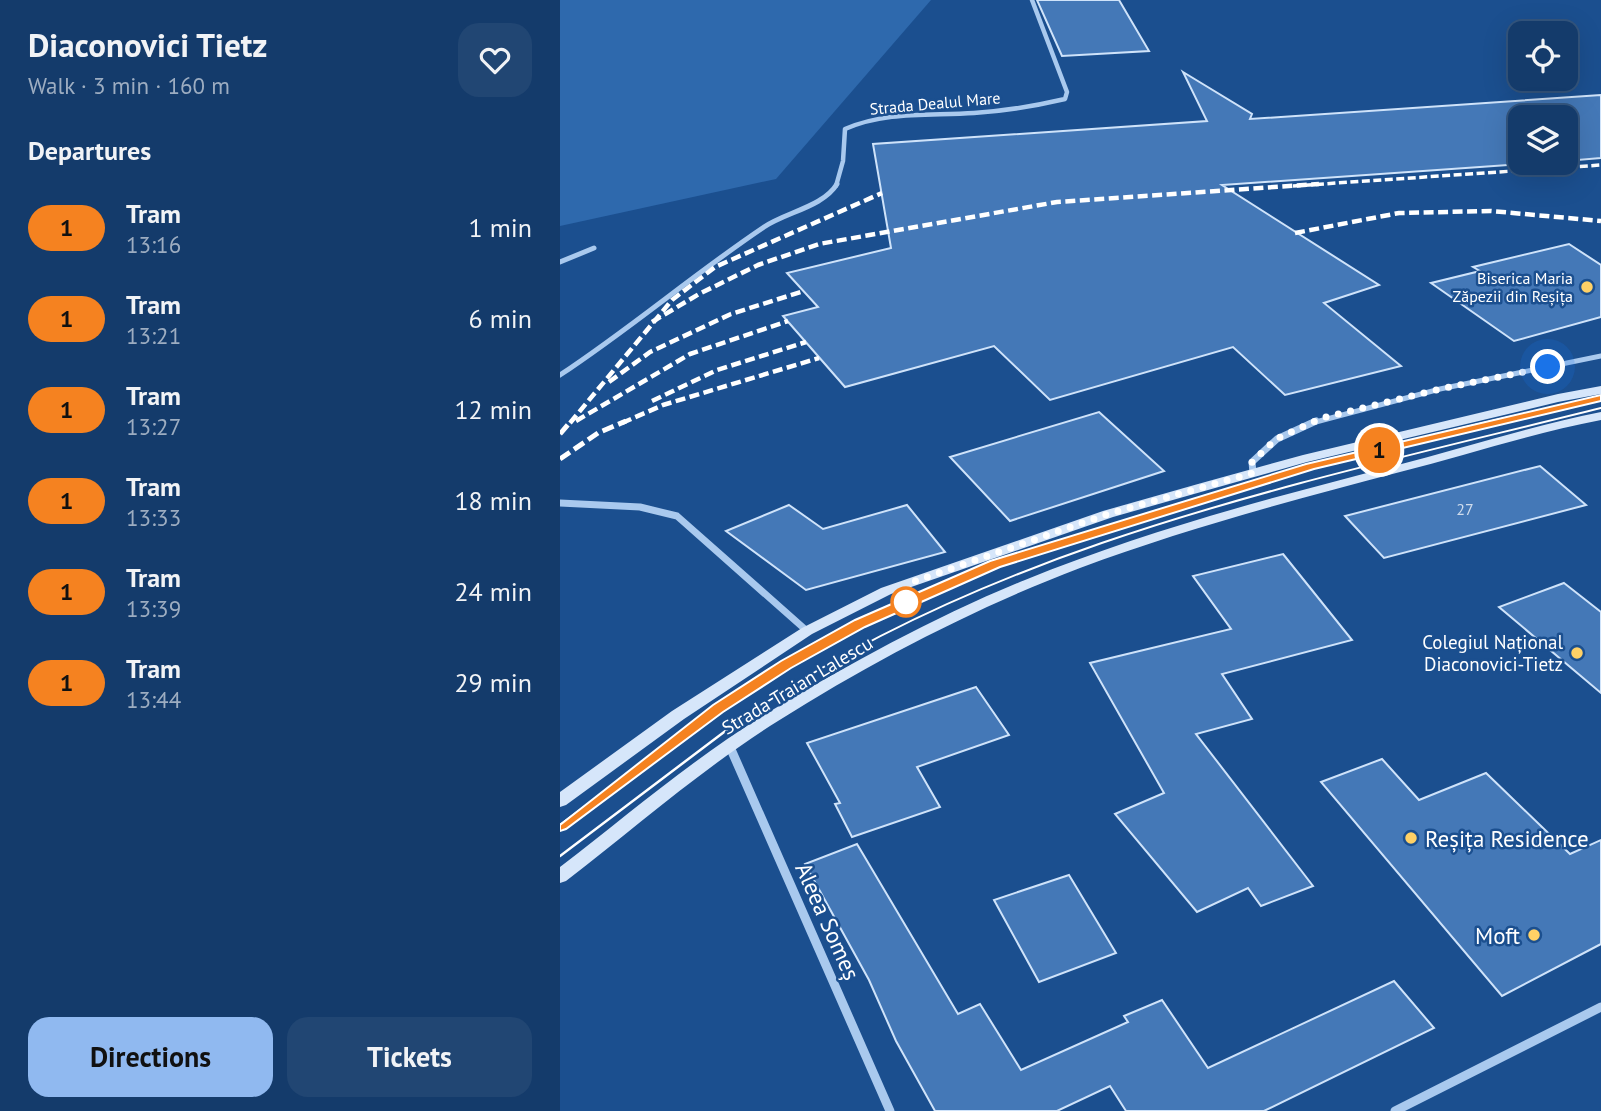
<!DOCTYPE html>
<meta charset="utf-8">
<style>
:root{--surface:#143b6b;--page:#214673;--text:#f1f3f6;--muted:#9dadc1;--line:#33557e;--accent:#90b9f0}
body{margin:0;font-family:"PT Sans",sans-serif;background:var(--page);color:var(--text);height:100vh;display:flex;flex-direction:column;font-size:26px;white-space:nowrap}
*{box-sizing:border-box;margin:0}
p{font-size:23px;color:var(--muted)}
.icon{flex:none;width:38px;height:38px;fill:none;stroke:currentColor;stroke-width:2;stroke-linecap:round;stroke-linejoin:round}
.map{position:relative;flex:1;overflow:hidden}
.panel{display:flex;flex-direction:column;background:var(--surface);width:560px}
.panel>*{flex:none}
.badge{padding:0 14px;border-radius:23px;font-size:24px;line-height:46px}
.buttons{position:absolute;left:948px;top:21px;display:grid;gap:14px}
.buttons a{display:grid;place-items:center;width:70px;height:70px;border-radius:14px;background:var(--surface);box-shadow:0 7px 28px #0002,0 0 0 2px var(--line);font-size:35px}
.you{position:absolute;width:35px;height:35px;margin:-18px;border:5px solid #fff;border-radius:50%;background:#1a73e8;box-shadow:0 0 0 10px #1a73e833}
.map>.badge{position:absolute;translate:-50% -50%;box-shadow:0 0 0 4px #fff}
h2{padding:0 28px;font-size:26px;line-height:63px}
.round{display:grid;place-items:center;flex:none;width:74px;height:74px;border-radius:21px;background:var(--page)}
.head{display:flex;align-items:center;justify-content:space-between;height:119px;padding:0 28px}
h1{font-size:33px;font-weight:700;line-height:52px}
.primary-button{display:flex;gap:14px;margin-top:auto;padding:14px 28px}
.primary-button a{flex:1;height:80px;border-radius:21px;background:var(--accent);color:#111;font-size:28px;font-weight:700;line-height:80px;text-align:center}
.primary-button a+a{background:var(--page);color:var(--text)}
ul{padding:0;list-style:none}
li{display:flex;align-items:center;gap:21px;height:91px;padding:0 28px}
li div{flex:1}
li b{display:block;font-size:26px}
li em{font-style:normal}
li .badge{min-width:77px;font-weight:700;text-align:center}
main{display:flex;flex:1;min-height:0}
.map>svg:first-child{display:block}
</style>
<main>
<section class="panel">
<div class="head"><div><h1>Diaconovici Tietz</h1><p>Walk · 3 min · 160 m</p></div><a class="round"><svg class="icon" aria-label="heart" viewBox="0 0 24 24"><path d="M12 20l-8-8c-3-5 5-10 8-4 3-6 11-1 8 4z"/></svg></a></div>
<h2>Departures</h2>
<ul>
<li><span class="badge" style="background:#f58220;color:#111">1</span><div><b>Tram</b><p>13:16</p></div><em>1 min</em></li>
<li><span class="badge" style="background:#f58220;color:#111">1</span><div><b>Tram</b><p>13:21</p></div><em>6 min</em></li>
<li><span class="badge" style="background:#f58220;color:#111">1</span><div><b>Tram</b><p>13:27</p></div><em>12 min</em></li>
<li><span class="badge" style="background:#f58220;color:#111">1</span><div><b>Tram</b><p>13:33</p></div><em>18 min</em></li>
<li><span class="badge" style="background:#f58220;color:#111">1</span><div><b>Tram</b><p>13:39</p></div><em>24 min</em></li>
<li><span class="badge" style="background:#f58220;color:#111">1</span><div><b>Tram</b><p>13:44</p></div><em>29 min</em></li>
</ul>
<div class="primary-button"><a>Directions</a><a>Tickets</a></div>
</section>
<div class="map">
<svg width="1041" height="1111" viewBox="0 0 1041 1111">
<rect width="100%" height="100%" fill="#1b4f8f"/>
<polygon fill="#2e69ad" points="0,0 371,0 216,179 0,226"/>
<g fill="#4478b7" stroke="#cfe3fa" stroke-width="2">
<polygon points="477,0 559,0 589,51 502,56"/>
<polygon points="623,72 692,114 690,119 1041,95 1041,158 1006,161 1006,117 961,117 961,163 976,163 662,185 819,285 764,303 841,366 725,395 673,347 490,400 434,346 285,387 223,316 258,307 227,273 331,248 313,144 647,121"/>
<polygon points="1009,244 1041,265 1041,317 954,341 871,283 920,271 913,267"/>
<polygon points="539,412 604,471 450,521 390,457"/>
<polygon points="980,466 1026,505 824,558 785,516"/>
<polygon points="229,505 263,529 347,505 385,552 246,590 166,531"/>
<polygon points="723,554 792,640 662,674 692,719 636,734 753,886 701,906 688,888 637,912 555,814 604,793 530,663 671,629 633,576"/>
<polygon points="1004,583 1041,612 1041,693 939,607"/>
<polygon points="416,687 449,735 357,767 380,807 292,837 275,804 280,803 247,743"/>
<polygon points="822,759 859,800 926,773 1010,854 1041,840 1041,944 942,996 761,782"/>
<polygon points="297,844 398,1014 420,1004 461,1070 568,1022 564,1016 602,1000 648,1068 834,981 874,1028 704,1111 566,1111 550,1086 497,1111 375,1111 336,1041 309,980 245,864"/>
<polygon points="509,875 556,953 479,982 434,900"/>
</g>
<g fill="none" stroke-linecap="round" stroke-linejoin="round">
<path stroke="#a9c9ee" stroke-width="4.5" d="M276 186 283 161 285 129C326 111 370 116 414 113 444 111 475 106 505 99L507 92 472 0"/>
<g stroke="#a9c9ee" stroke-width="5">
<polyline points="0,262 34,248"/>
<path d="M0 375C70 329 134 274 204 227 226 212 263 207 277 184"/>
<polyline points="752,423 880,389 1041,356"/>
</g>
<g stroke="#a9c9ee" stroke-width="7">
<polyline points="693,473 692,462 717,439 756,421"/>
<polyline points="0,503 80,507 117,516 247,631"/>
</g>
<g stroke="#a9c9ee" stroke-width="9">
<polyline points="170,747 330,1111"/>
<polyline points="835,1111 1041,1007"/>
</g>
<g fill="#d6e6fa" fill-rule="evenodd">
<polygon points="1041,386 1041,394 998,402 747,462 648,490 553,517 331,594 252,634 124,719 6,805 0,807 0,792 112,711 242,628 321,588 543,511 638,484 743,455 998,394"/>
<path d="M1041 412V420C973 433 907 455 840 472 733 500 625 529 520 568 415 608 313 661 218 721 143 768 76 827 6 881L0 883V867C69 814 135 757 209 712 291 663 376 616 465 580 585 531 710 498 834 466 903 448 971 426 1041 412Z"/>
</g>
<g stroke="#fff" stroke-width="2">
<path d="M136 725C189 687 244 651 302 622 415 567 535 530 655 495 779 458 903 425 1030 400"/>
<path d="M173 725C426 545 745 482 1041 408"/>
</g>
<g stroke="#fff" stroke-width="2.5">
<polyline points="0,825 138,723"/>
<polyline points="0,856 176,723"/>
</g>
<polyline stroke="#fff" stroke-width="3.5" stroke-dasharray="8 3.5" stroke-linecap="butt" points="733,186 1041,165"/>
<g stroke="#fff" stroke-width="4.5" stroke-dasharray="10 4.5" stroke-linecap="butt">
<polyline points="735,233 839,213 931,211 1041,221"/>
<polyline points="92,322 139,294 198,265 259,244 497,202 759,184"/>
<polyline points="49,382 90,352 171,314 244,291"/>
<polyline points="92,401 157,370 246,342"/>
<polyline points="16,421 130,354 228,321"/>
<polyline points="10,423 112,300 155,267 322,193"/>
<polyline points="62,423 103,405 259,358"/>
</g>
<g stroke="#fff" stroke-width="5" stroke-dasharray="12 5" stroke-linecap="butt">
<polyline points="0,434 11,421"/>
<polyline points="0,459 38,433 66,421"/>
</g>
</g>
<polygon fill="#f58220" stroke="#fff" stroke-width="2" points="1041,395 1041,401 754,469 440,567 305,627 231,668 163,712 6,829 0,831 0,825 153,705 221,661 295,620 430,561 746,464"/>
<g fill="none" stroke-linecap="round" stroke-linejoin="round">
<polyline stroke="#fff" stroke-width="7" stroke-dasharray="0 12.6" points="346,602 350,583 548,514 693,473 692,462 716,439 762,418 880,389 988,367"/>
</g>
<g fill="#ffd166" stroke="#1b4f8f" stroke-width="2.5">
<circle cx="1027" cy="287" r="7"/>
<circle cx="1017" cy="653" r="7"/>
<circle cx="851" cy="838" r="7"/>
<circle cx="974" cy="935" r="7"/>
</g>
<circle fill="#fff" stroke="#f58220" stroke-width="3.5" cx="346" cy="602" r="14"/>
<g text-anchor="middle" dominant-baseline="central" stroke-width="5" stroke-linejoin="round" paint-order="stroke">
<g font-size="16" fill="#fff" stroke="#1b4f8f">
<text transform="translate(375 103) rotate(-5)">Strada Dealul Mare</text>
</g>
<g font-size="16" fill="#fff" stroke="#1b4f8f" text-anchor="end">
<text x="1013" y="278">Biserica Maria<tspan x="1013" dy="18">Zăpezii din Reșița</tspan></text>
</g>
<g font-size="16" fill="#d0dded">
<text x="905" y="509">27</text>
</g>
<g font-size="19" fill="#fff" stroke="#1b4f8f" text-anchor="end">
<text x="1003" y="642">Colegiul Național<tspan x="1003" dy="22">Diaconovici-Tietz</tspan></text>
</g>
<g font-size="19" fill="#fff" stroke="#1b4f8f">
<text transform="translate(237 685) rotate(-31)">Strada Traian Lalescu</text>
</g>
<g font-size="23" fill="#fff" stroke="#1b4f8f" text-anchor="start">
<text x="865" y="838">Reșița Residence</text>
<text x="960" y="935" text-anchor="end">Moft</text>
</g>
<g font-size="23" fill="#fff" stroke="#1b4f8f">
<text transform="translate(268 921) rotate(66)">Aleea Someș</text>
</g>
</g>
</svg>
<div class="buttons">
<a><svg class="icon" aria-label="locate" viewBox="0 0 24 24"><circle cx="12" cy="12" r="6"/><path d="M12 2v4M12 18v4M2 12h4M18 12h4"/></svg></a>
<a><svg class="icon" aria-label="layers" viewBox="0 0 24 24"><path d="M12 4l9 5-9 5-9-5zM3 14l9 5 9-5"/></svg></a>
</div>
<div class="you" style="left:988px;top:367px"></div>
<b class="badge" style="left:819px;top:450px;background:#f58220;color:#111">1</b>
</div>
</main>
